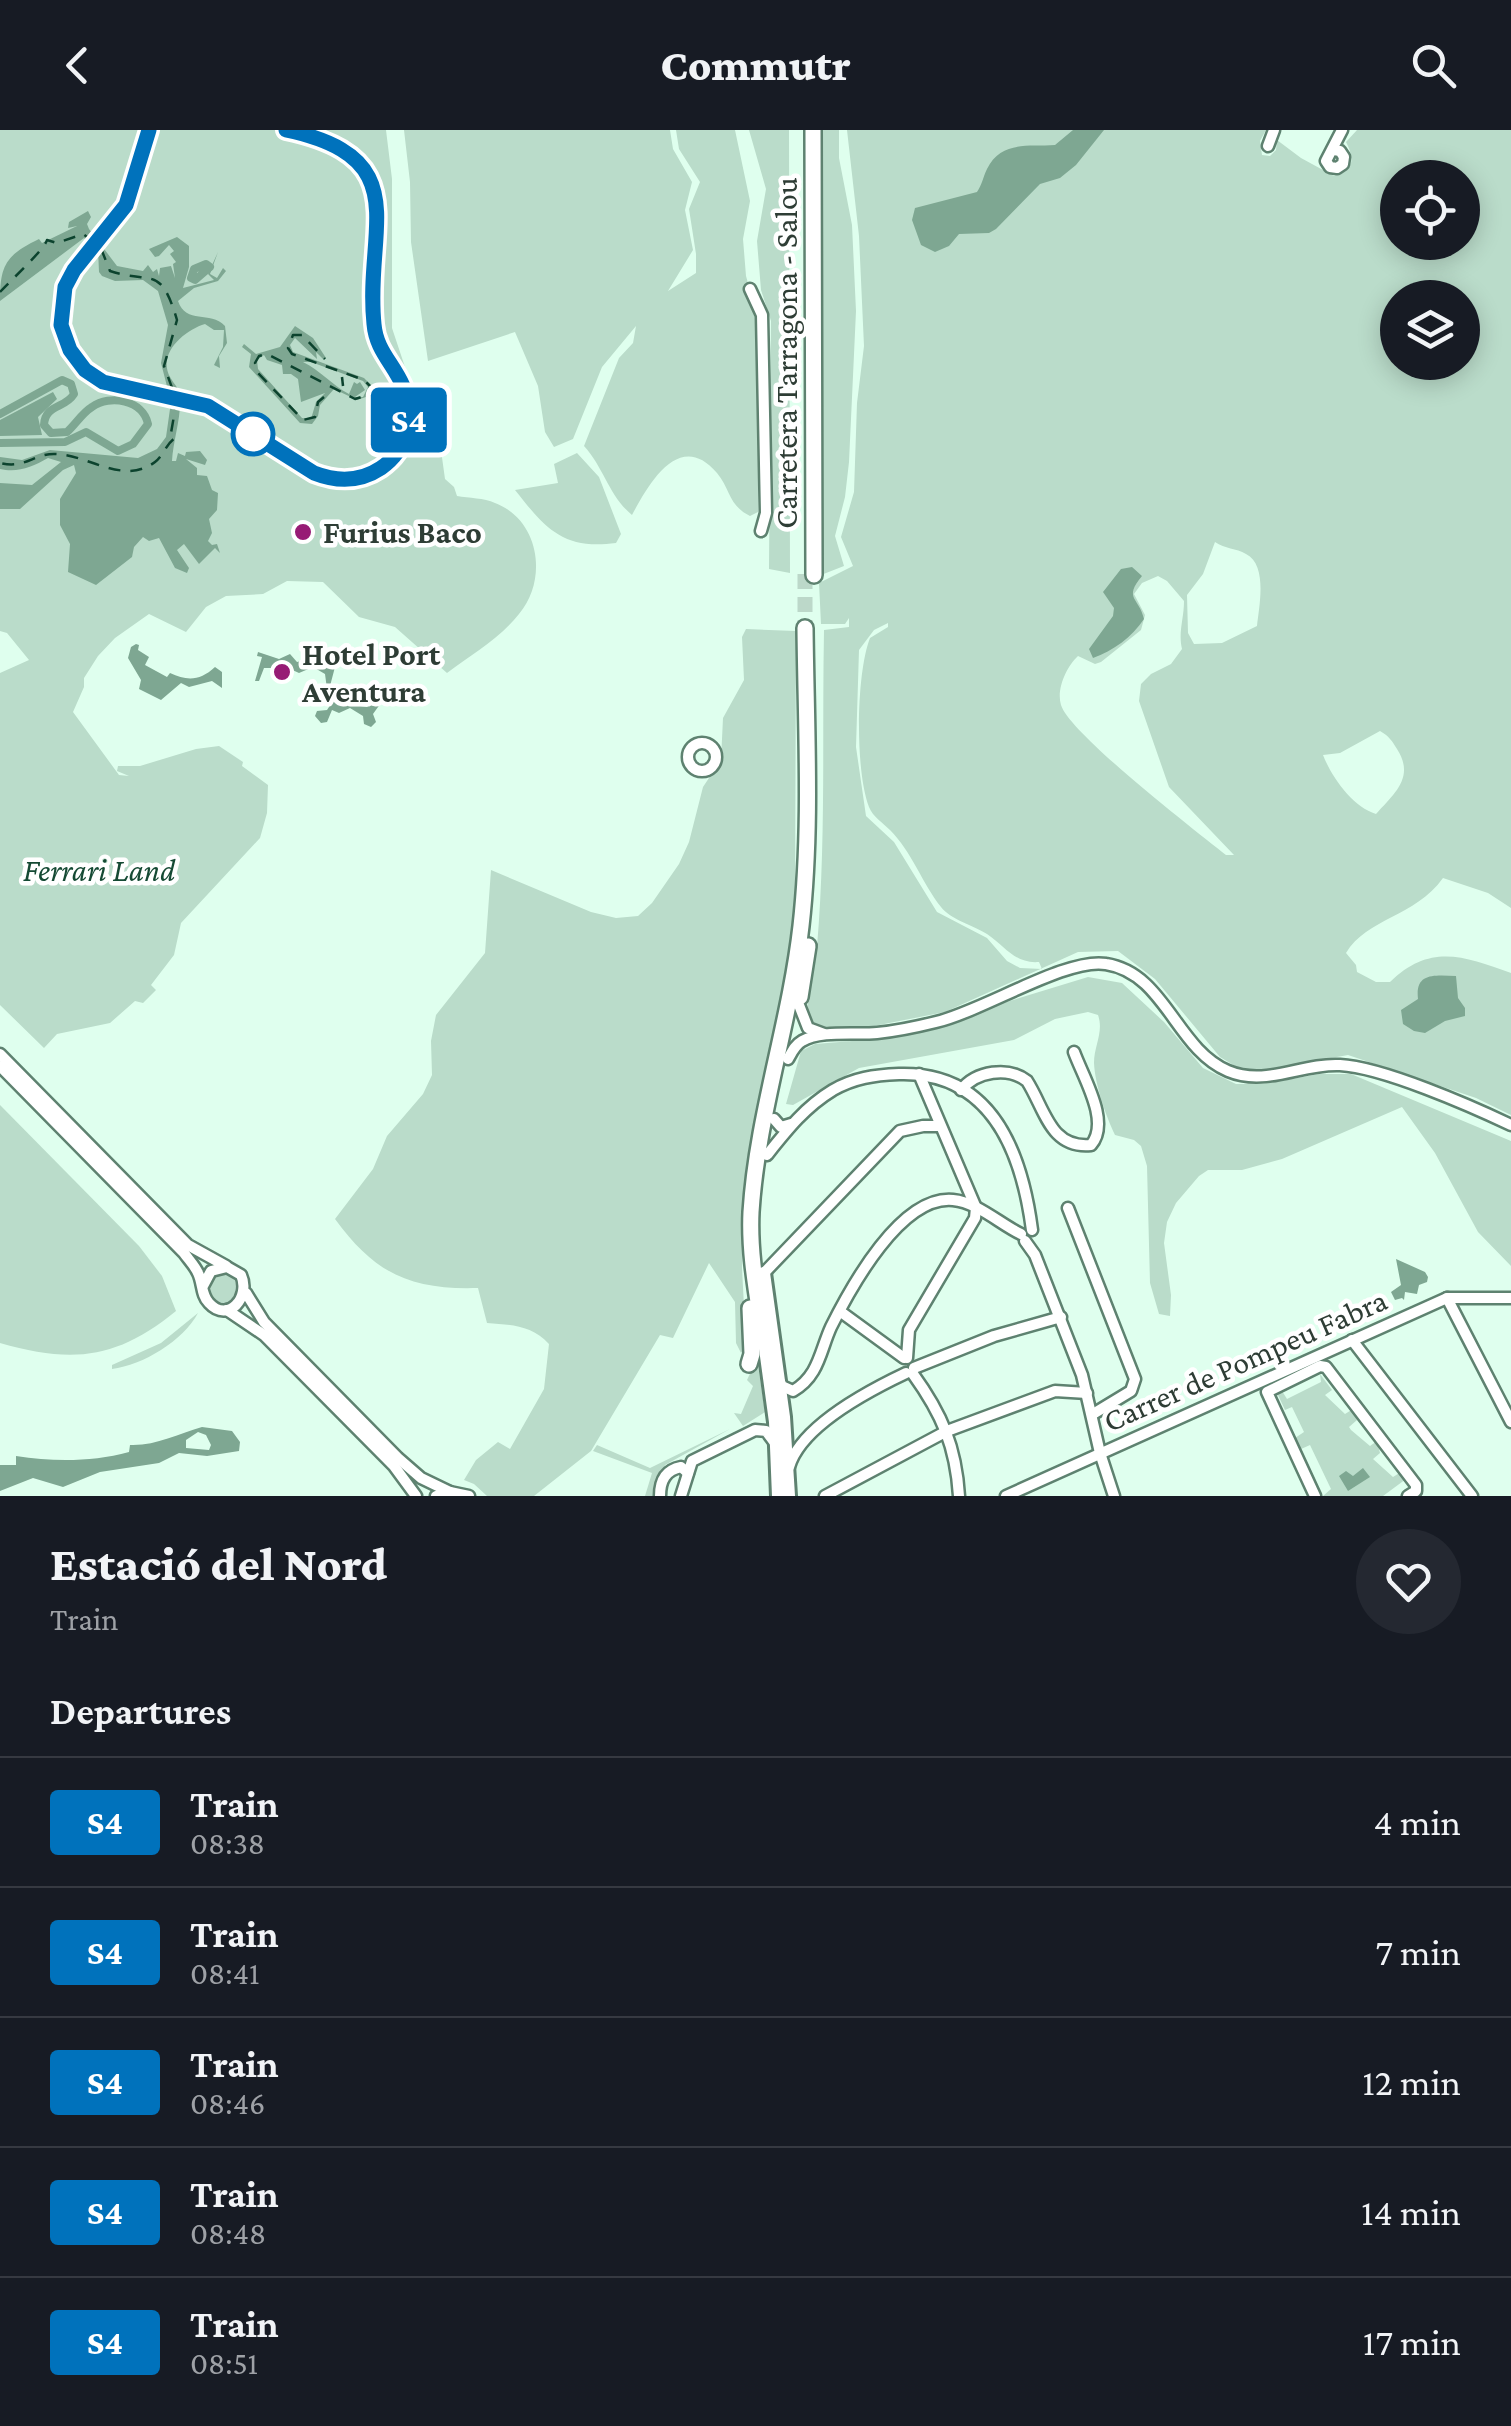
<!DOCTYPE html>
<meta charset="utf-8">
<style>
:root{--surface:#171b24;--page:#242831;--text:#f1f3f6;--muted:#9ea1a6;--line:#363941}
body{margin:0;font-family:"Crimson Pro",serif;background:var(--page);color:var(--text);height:100vh;display:flex;flex-direction:column;font-size:38px;white-space:nowrap}
*{box-sizing:border-box;margin:0}
p{font-size:32px;color:var(--muted)}
.icon{flex:none;width:55px;height:55px;fill:none;stroke:currentColor;stroke-width:2;stroke-linecap:round;stroke-linejoin:round}
.map{position:relative;height:1366px;overflow:hidden}
.sheet{display:flex;flex-direction:column;background:var(--surface);flex:1}
.sheet>*{flex:none}
.badge{padding:0 20px;border-radius:8px;font-size:35px;line-height:65px}
.tools{position:absolute;left:1380px;top:30px;display:grid;gap:20px}
.tools a{display:grid;place-items:center;width:100px;height:100px;border-radius:50%;background:var(--surface);box-shadow:0 5px 25px #0003;font-size:50px}
.map>.badge{position:absolute;translate:-50% -50%;box-shadow:0 0 0 5px #fff}
h2{padding:0 50px;font-size:38px;line-height:90px}
.round{display:grid;place-items:center;flex:none;width:105px;height:105px;border-radius:52px;background:var(--page)}
.summary{display:flex;align-items:center;justify-content:space-between;height:170px;padding:0 50px}
h1{font-size:48px;font-weight:800;line-height:75px}
ul{padding:0;list-style:none}
li{display:flex;align-items:center;gap:30px;height:130px;padding:0 50px;border-top:2px solid var(--line)}
li div{flex:1}
li b{display:block;font-size:38px}
li em{font-style:normal}
li .badge{min-width:110px;font-weight:700;text-align:center}
header{display:flex;justify-content:space-between;align-items:center;height:130px;padding:0 50px;background:var(--surface);font-size:45px;font-weight:800}
.map>svg:first-child{display:block}
</style>
<header><svg class="icon" aria-label="back" viewBox="0 0 24 24"><path d="M15 5l-7 7 7 7"/></svg>Commutr<svg class="icon" aria-label="search" viewBox="0 0 24 24"><circle cx="10" cy="10" r="6"/><path d="M15 15l6 6"/></svg></header>
<div class="map">
<svg width="1511" height="1366" viewBox="0 0 1511 1366">
<rect width="100%" height="100%" fill="#dfffee"/>
<g fill="#badcca" fill-rule="evenodd">
<path d="M0 0H386L392 49V198L411 255 440 313 445 349 454 357 457 366C469 368 484 368 495 373 540 390 548 450 519 484 500 508 471 525 447 543L395 497 359 487 323 452 287 451 263 464 226 466 206 477 186 502 149 484 115 508 98 526 84 548V557L73 582 119 645 129 646 117 641 118 636H140L196 619 219 616 243 632 242 636 268 655 267 683 260 708 181 793 174 825 151 855 156 860 143 873 135 871 110 893 57 904 44 918 0 875V543L29 530 7 503 0 501Z"/>
<path d="M404 0H670L673 19 692 52 685 80 693 120 668 161 696 143V124L689 79 700 52 679 19 676 0H735L750 71 743 109 746 146 759 192 758 382 750 386C728 375 731 360 717 343 680 299 649 353 632 385 609 366 604 338 584 316L619 228 633 213 636 196 602 237 573 309 554 317 545 302 538 256 515 202 428 231 411 112 410 52Z"/>
<polygon points="749,0 789,0 790,443 769,439 771,191 761,160 757,111 766,59"/>
<polygon points="819,0 839,0 839,28 852,95 856,181 849,332 845,367 835,406 844,436 821,445"/>
<path d="M847 0H1266L1260 11 1262 25 1270 26 1276 20 1277 10 1301 28 1334 46C1354 41 1355 29 1346 12L1357 0H1511V778L1488 763 1443 748C1415 787 1367 788 1346 823L1356 835 1357 842 1376 852H1390C1430 813 1464 826 1511 843V985L1476 968 1348 925 1270 939H1240L1220 927 1155 849 1118 821 1078 822 945 882 874 896 825 899 811 892C801 869 815 841 817 817 826 712 822 605 824 500L849 497V488L845 494H821L819 453 853 436 841 407 854 362 857 273 864 216 859 106ZM1398 48H1462V112H1398ZM1398 168H1462V232H1398ZM1215 412C1225 419 1236 418 1246 424 1268 435 1259 477 1257 496L1222 513 1194 514 1188 503 1187 465 1203 444ZM1158 446 1167 451 1184 471C1184 489 1178 502 1182 519L1171 534 1151 544 1141 554 1139 571 1169 657 1234 725H1226C1196 701 1070 604 1061 575 1056 559 1067 536 1078 526L1095 534 1101 532 1141 500 1145 485 1134 464 1142 453ZM888 493V497L870 508C856 544 855 641 869 677 873 687 882 692 890 700 912 722 922 753 941 777 950 789 974 796 987 804 1006 817 1015 834 1039 832L1042 839 1020 838 1007 831 987 808 937 782 894 712 866 686 856 617 859 520 874 500ZM1380 601C1389 606 1392 611 1397 619 1415 647 1395 663 1376 684 1353 677 1332 648 1323 625L1340 623Z"/>
<path d="M577 323 599 347 621 404 616 413C563 420 546 399 515 360L558 353 554 334Z"/>
<path d="M746 499 796 501 795 779 785 855 746 1051 742 1138 746 1215 741 1223 736 1213 735 1172 709 1133 673 1208 660 1205 591 1321 534 1366H487L474 1354 464 1350 476 1330 498 1312 510 1319 544 1259 549 1214C531 1195 512 1195 487 1193L478 1158C411 1160 375 1144 335 1089L373 1039 387 1006 423 964 432 945 431 911 436 885 485 823 491 740 591 782 616 788 638 786 652 773 679 734 689 712 703 657 721 630 723 588 744 550 742 507Z"/>
<path d="M1088 847 1122 853 1164 892 1203 938 1236 954H1264L1319 944H1351L1511 1011V1136L1478 1102 1435 1023 1402 977 1282 1029 1242 1040H1208L1199 1046 1176 1073 1167 1092 1164 1113 1171 1165 1170 1186 1159 1184 1150 1153 1147 1036 1141 1016 1134 1010 1115 1005C1106 986 1095 955 1094 933 1094 916 1104 902 1098 885L1088 882 1055 889 1014 910 859 938 793 975 786 974 801 921 815 914 889 908Z"/>
<path d="M0 975 139 1116 162 1146 176 1181C117 1229 73 1234 0 1213Z"/>
<circle cx="224" cy="1158" r="15"/>
<path d="M198 1183C183 1211 143 1235 112 1239V1235L161 1213Z"/>
<polygon points="757,1229 765,1282 743,1296 734,1283 741,1284 753,1256 747,1250"/>
<polygon points="1320,1244 1332,1260 1325,1265 1345,1284 1353,1279 1357,1290 1349,1297 1351,1300 1370,1316 1377,1311 1380,1323 1373,1329 1393,1347 1401,1342 1406,1349 1383,1366 1323,1366 1331,1359 1310,1315 1301,1319 1295,1308 1304,1302 1292,1277 1285,1280 1278,1265 1282,1261 1287,1269 1321,1252"/>
<polygon points="730,1299 665,1335 656,1366 645,1366 652,1343 593,1321 597,1315 650,1338"/>
</g>
<g fill="#7ea792" fill-rule="evenodd">
<path d="M1073 0H1104L1076 35 1060 48 1040 54 996 99 989 103 959 104 949 116 935 122 921 115 912 90 915 78 977 62C982 55 983 47 987 39 1001 10 1029 17 1055 15Z"/>
<path d="M88 81 91 87 87 94 89 99 117 136 143 141 148 135 153 142 157 139 159 146 160 138 171 136 175 148 173 134 176 132 170 124 174 121 169 115 159 126 155 127 149 119 177 107 189 116V137L183 158 214 150 208 144 218 122 210 144 217 148 223 138 226 141 218 151 194 158 178 171C186 195 210 180 225 196L227 213 219 226 220 238 214 235 223 217 224 200H214L205 194C185 200 157 223 170 247 175 256 180 258 180 268 181 289 173 311 172 331H176L178 323 185 326 186 322 200 321 207 330 205 335 186 329 197 338V345L207 346 212 360 218 363 217 380 209 389 212 403 208 411 212 415 217 414 220 423 215 418 199 434 184 414 177 420 189 438 187 443 175 438 159 408 149 411 143 407 134 417 132 427 96 455 68 442 70 414 60 395V369L76 343 74 335 63 340 20 379H0V353L32 355 61 332 48 328C32 337 18 343 0 339V327L22 330 50 320 138 328 157 319 166 307 171 272 161 233 168 195 158 161 143 150 115 151 102 146 99 142 98 119 84 108 0 171C0 135 6 125 39 109L42 113 77 96 68 98 69 92Z"/>
<path d="M295 196 313 208 326 228 324 230 316 222 317 229 295 208 290 215 293 222 364 248 371 255 369 266 357 270 334 259 320 275 318 286 312 294 300 293 249 237 251 224 242 217 244 214 256 224 280 217ZM264 225 267 230 282 235 283 244H291L298 249 301 272 325 263 316 272 311 289 302 288 258 239 257 230ZM303 232H311L363 251 368 257 363 267H355L365 260 360 252 357 254 354 252 349 264C332 255 321 241 303 232Z"/>
<polygon points="53,262 57,269 38,287 42,305 0,306 0,290"/>
<path d="M1132 437 1142 446C1123 469 1139 467 1144 489 1132 507 1113 521 1093 528L1089 519 1113 486 1114 478 1103 462 1121 439Z"/>
<path d="M136 514 139 515 138 520 149 527 145 535 167 547 170 543C187 551 200 551 215 537L222 542V558L212 551 189 557 181 553 161 570 139 559 141 550 128 528 131 517Z"/>
<polygon points="258,522 279,529 290,524 297,532 307,530 326,537 335,532 339,534 335,537 330,556 334,568 341,568 346,574 367,577 384,561 384,556 392,558 392,564 388,563 373,584 376,592 371,597 364,594 363,586 350,578 339,583 332,580 327,592 321,593 315,586 317,581 327,580 331,574 322,564 327,559 325,544 313,537 299,543 288,538 264,538 259,551 255,551 262,527 257,526"/>
<path d="M1456 846 1458 868 1465 878V886L1445 891 1425 903 1414 901 1403 894 1401 880 1418 869C1415 843 1433 845 1456 846Z"/>
<polygon points="1396,1129 1425,1142 1428,1147 1427,1152 1419,1155 1417,1164 1405,1162 1404,1170 1402,1168 1395,1170 1391,1162 1401,1155"/>
<path d="M202 1297 232 1301 240 1312 239 1321 207 1326 179 1323 159 1333 100 1342 63 1357 33 1348 0 1361V1335H16V1326C54 1332 92 1332 129 1322L130 1315C156 1316 177 1304 202 1297ZM198 1302 206 1305 211 1315 209 1320 186 1318V1310Z"/>
<polygon points="1363,1338 1370,1347 1348,1361 1339,1346 1346,1341 1353,1346"/>
</g>
<g fill="none" stroke-linecap="round" stroke-linejoin="round">
<g stroke="#7ea792" stroke-width="8">
<polygon points="206,134 210,137 195,150 191,148 194,139"/>
<path d="M0 284 62 250 71 254 74 264C65 279 45 274 44 295L51 303 67 302C76 294 82 283 92 277 110 264 143 270 148 294L133 314 118 321 86 302 65 312 0 313"/>
</g>
<g stroke="#0c432e" stroke-width="2.5" stroke-dasharray="12 10" stroke-linecap="butt">
<path d="M0 162C11 150 44 120 47 110L57 113 83 104 100 116 110 141C152 155 160 133 177 190L164 236 174 263 175 280 171 303 175 308C166 314 164 325 155 332 123 356 88 324 54 324 33 324 25 339 0 333"/>
<polyline points="342,247 343,256"/>
<polyline points="324,267 318,272 315,287 303,290 258,243 255,233 259,226 267,224 355,269 368,265 370,256 364,250 292,224 288,218 293,205 302,205 325,229"/>
</g>
<polyline stroke="#bcd8c9" stroke-width="15" stroke-dasharray="15 8" stroke-linecap="butt" points="805,444 805,498"/>
<defs>
<g id="minor">
<polyline points="1268,16 1274,0"/>
<polyline points="1334,20 1340,21 1344,27 1343,34 1337,38 1330,37 1326,31 1342,0"/>
<polyline points="750,159 762,185 766,383 761,401"/>
<circle cx="702" cy="627" r="14"/>
<polyline points="799,875 808,898 824,904"/>
<polyline points="0,924 188,1115 226,1136"/>
<path d="M788 929C792 922 795 915 802 911 820 900 855 905 877 903 897 901 916 897 936 892 983 881 1067 827 1106 834 1165 843 1176 919 1228 941 1266 957 1301 933 1340 935 1382 937 1471 976 1511 995"/>
<path d="M0 936 184 1123C189 1130 195 1136 198 1143 203 1153 201 1165 209 1173 228 1194 251 1167 241 1145L227 1137 211 1141 203 1156"/>
<path d="M961 960C976 941 1008 936 1027 951 1045 979 1050 1019 1091 1015 1111 992 1083 947 1074 922"/>
<polyline points="774,989 781,997 791,994"/>
<path d="M767 1025C787 1000 805 977 833 960 854 948 874 945 899 944 992 941 1022 1023 1032 1100"/>
<polyline points="1068,1078 1135,1249 1131,1261 1093,1284"/>
<polyline points="1025,1111 1035,1125 1082,1245 1100,1323 1114,1366"/>
<polyline points="764,1143 900,1001 923,996 940,996"/>
<polyline points="246,1163 264,1192 398,1328 421,1348 450,1362"/>
<polyline points="1447,1168 1511,1292"/>
<polyline points="227,1180 264,1205 394,1336 416,1366"/>
<polyline points="841,1182 904,1228"/>
<polyline points="1352,1210 1472,1366"/>
<polyline points="907,1228 909,1200 975,1088 976,1078 919,944"/>
<polyline points="914,1238 994,1206 1061,1187"/>
<path d="M913 1244C942 1284 956 1317 959 1366"/>
<path d="M779 1250 782 1256 793 1261C819 1246 820 1221 831 1197 851 1157 901 1065 953 1070 977 1072 1000 1094 1021 1104"/>
<path d="M789 1337C801 1296 868 1261 906 1243"/>
<polyline points="436,1366 450,1362 469,1366"/>
<path d="M660 1366C660 1350 666 1340 681 1337L688 1343"/>
<polyline points="681,1366 692,1331 755,1300 766,1301 775,1313"/>
<polyline points="825,1366 947,1301 1055,1261 1087,1263"/>
<polyline points="1006,1366 1447,1168 1511,1168"/>
<polyline points="1315,1366 1267,1262 1320,1236 1326,1237 1416,1355 1416,1361 1408,1366"/>
</g>
<g id="major">
<polyline points="764,1143 784,1287 789,1366"/>
<polyline points="763,1204 775,1292 778,1366"/>
</g>
<g id="highway">
<polyline points="813,0 814,445"/>
<polyline points="800,867 808,816"/>
<path d="M763 1204C757 1164 749 1123 751 1082 757 986 790 893 801 796 812 698 806 597 805 498"/>
<polyline points="749,1234 752,1224 750,1178"/>
</g>
</defs>
<use href="#minor" stroke="#5e8270" stroke-width="15"/>
<use href="#major" stroke="#5e8270" stroke-width="18"/>
<use href="#highway" stroke="#5e8270" stroke-width="20"/>
<use href="#minor" stroke="#fff" stroke-width="10"/>
<use href="#major" stroke="#fff" stroke-width="12"/>
<use href="#highway" stroke="#fff" stroke-width="15"/>
<defs>
<path id="rail" d="M149 0 126 75 74 139 65 157 61 195 69 220 85 240 103 252 208 276 315 343C337 352 361 352 381 338 407 319 417 285 403 256 393 234 376 220 374 194 365 99 417 28 286 0"/>
</defs>
<use href="#rail" stroke="#51645a" stroke-width="6"/>
<use href="#rail" stroke="#fff" stroke-width="2.5" stroke-dasharray="8" stroke-linecap="butt"/>
</g>
<g fill="none" stroke-linecap="round" stroke-linejoin="round">
<defs>
<path id="line" d="M149 0 126 75 74 140 65 157 61 195 70 220 85 240 103 252 208 276 314 343C337 352 360 352 381 338 407 320 417 285 403 256 393 233 376 220 374 194 364 98 418 28 286 0"/>
</defs>
<use href="#line" stroke="#fff" stroke-width="22"/>
<use href="#line" stroke="#0072bc" stroke-width="15"/>
</g>
<circle fill="#fff" stroke="#0072bc" stroke-width="5" cx="253" cy="304" r="20"/>
<g fill="#971b75" stroke="#fff" stroke-width="4">
<circle cx="303" cy="402" r="10"/>
<circle cx="282" cy="542" r="10"/>
</g>
<g text-anchor="middle" dominant-baseline="central" stroke-width="9" stroke-linejoin="round" paint-order="stroke">
<g font-size="32" fill="#2e3d35" stroke="#fff">
<text transform="translate(786 223) rotate(-90)">Carretera Tarragona - Salou</text>
<text transform="translate(1245 1230) rotate(-24)">Carrer de Pompeu Fabra</text>
</g>
<g font-size="32" font-weight="bold" fill="#2e3d35" stroke="#fff" text-anchor="start">
<text x="323" y="402">Furius Baco</text>
<text x="302" y="524">Hotel Port<tspan x="302" dy="37">Aventura</tspan></text>
</g>
<g font-size="32" font-style="italic" fill="#154a34" stroke="#fff">
<text x="99" y="740">Ferrari Land</text>
</g>
</g>
</svg>
<div class="tools">
<a><svg class="icon" aria-label="locate" viewBox="0 0 24 24"><circle cx="12" cy="12" r="6"/><path d="M12 2v4M12 18v4M2 12h4M18 12h4"/></svg></a>
<a><svg class="icon" aria-label="layers" viewBox="0 0 24 24"><path d="M12 4l9 5-9 5-9-5zM3 14l9 5 9-5"/></svg></a>
</div>
<b class="badge" style="left:409px;top:290px;background:#0072bc;color:#fff">S4</b>
</div>
<section class="sheet">
<div class="summary"><div><h1>Estació del Nord</h1><p>Train</p></div><a class="round"><svg class="icon" aria-label="heart" viewBox="0 0 24 24"><path d="M12 20l-8-8c-3-5 5-10 8-4 3-6 11-1 8 4z"/></svg></a></div>
<h2>Departures</h2>
<ul>
<li><span class="badge" style="background:#0072bc;color:#fff">S4</span><div><b>Train</b><p>08:38</p></div><em>4 min</em></li>
<li><span class="badge" style="background:#0072bc;color:#fff">S4</span><div><b>Train</b><p>08:41</p></div><em>7 min</em></li>
<li><span class="badge" style="background:#0072bc;color:#fff">S4</span><div><b>Train</b><p>08:46</p></div><em>12 min</em></li>
<li><span class="badge" style="background:#0072bc;color:#fff">S4</span><div><b>Train</b><p>08:48</p></div><em>14 min</em></li>
<li><span class="badge" style="background:#0072bc;color:#fff">S4</span><div><b>Train</b><p>08:51</p></div><em>17 min</em></li>
</ul>
</section>
